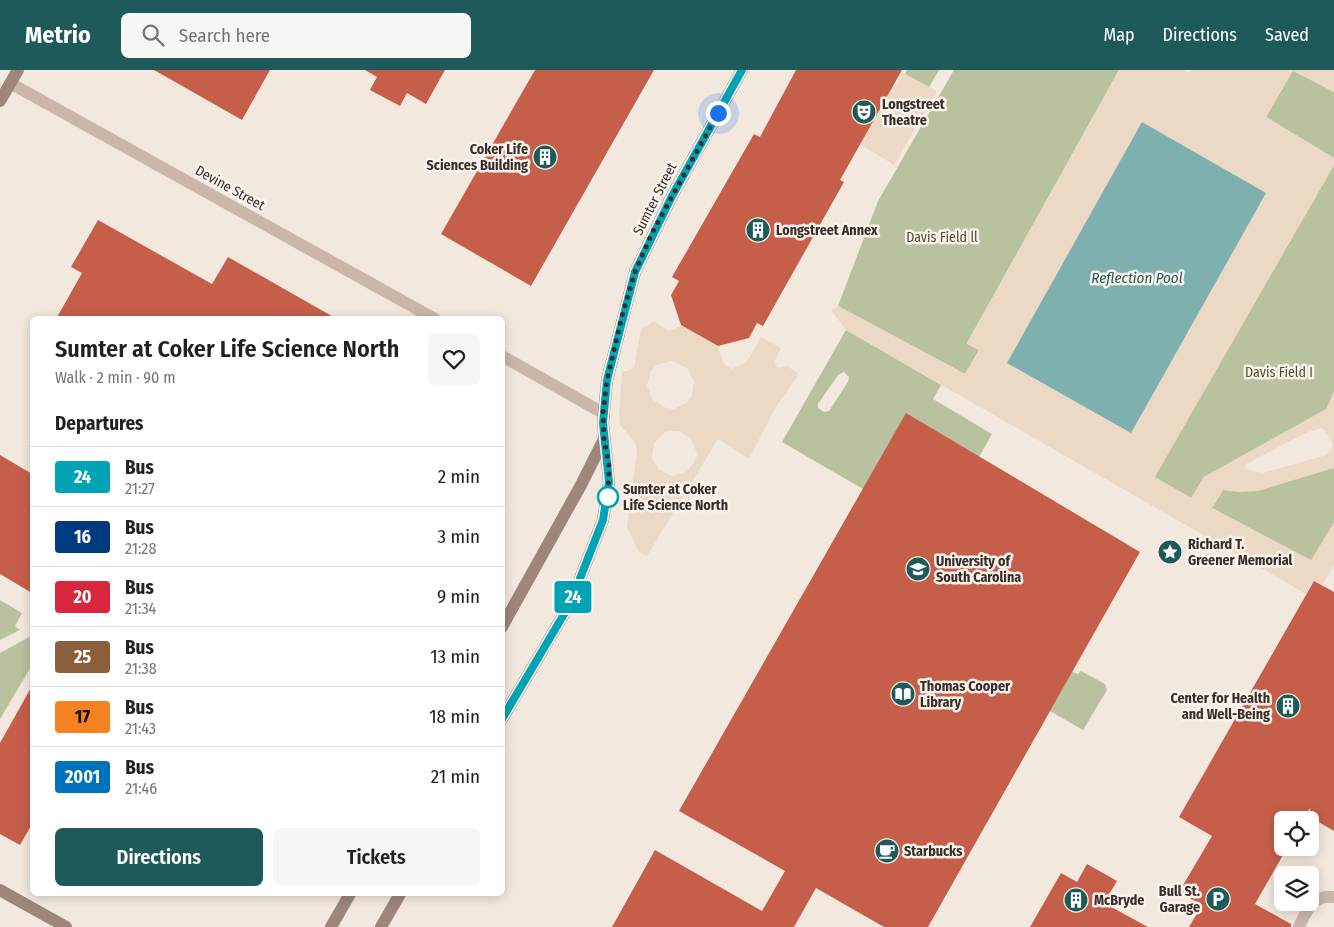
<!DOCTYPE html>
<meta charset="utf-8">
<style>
:root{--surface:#fff;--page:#f6f6f6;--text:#202124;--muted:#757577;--line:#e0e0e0;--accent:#1f5a5a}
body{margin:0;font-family:"Fira Sans Condensed",sans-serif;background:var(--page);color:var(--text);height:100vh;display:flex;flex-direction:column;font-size:19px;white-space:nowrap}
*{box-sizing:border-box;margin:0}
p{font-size:16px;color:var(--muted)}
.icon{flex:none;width:28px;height:28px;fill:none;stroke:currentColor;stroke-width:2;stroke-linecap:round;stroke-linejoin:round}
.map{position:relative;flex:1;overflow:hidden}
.side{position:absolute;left:30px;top:246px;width:475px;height:580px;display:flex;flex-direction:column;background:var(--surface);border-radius:8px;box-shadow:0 2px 12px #0003}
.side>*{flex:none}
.badge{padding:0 10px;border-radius:4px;font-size:18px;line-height:32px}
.fabs{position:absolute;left:1274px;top:741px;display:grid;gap:10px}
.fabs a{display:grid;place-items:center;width:45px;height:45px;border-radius:8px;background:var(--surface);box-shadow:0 2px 12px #0003;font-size:25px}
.you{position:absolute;width:25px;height:25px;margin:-12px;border:4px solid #fff;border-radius:50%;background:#1a73e8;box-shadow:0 0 0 8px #1a73e833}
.map>.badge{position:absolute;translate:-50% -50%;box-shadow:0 0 0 2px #fff}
h2{padding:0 25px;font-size:19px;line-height:45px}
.round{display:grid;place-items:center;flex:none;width:52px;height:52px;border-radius:8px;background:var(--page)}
.head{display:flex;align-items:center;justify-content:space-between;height:85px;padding:0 25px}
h1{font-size:24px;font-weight:600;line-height:38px}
.button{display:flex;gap:10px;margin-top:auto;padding:10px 25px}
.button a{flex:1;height:58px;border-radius:8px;background:var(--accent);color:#fff;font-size:20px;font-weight:600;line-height:58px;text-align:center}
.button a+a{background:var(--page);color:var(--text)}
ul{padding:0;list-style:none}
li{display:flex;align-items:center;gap:15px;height:60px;padding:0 25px;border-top:1px solid var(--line)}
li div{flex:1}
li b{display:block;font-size:19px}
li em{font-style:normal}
li .badge{min-width:55px;font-weight:700;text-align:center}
header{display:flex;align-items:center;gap:30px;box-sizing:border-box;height:70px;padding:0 25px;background:var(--accent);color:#fff}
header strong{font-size:24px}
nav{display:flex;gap:28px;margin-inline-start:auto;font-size:18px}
.search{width:350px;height:45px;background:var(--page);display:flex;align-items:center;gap:12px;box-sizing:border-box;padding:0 18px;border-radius:8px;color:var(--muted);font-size:19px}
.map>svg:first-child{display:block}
</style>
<header>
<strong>Metrio</strong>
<div class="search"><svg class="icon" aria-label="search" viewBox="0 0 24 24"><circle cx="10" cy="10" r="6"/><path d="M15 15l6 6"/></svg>Search here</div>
<nav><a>Map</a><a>Directions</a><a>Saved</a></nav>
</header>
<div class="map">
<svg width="1334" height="857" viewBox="0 0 1334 857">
<rect width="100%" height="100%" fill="#f3e8de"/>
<g fill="#b8c29e" fill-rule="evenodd">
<polygon points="907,0 939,0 929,17 905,4"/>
<polygon points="954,0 1119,0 967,273 979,280 965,304 838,236 878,131"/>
<polygon points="1293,0 1334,22 1334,88 1266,47"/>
<polygon points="1334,95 1334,322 1327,339 1204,407 1191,428 1154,407"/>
<path d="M846 260 941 315 933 329 992 364 979 387 863 419 782 372ZM844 302 849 307 848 312 829 341 824 342 818 338V334L838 305Z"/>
<path d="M1334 398V453L1311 491 1212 438 1223 420C1269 427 1293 404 1334 398Z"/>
<polygon points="0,530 22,543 15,556 20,560 0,570"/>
<polygon points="31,566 32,595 0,649 0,583"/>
<polygon points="1081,601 1105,614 1107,620 1083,660 1050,641 1072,602 1078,604"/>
</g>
<g fill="#ebd8c5" fill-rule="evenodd">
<path d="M1119 0H1184L1189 3 1191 0H1334V22L1293 1 1266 47 1334 88V95L1155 407 1191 428 1204 407 1326 339 1334 322V398L1258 421 1239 422 1223 420 1212 438 1311 490 1334 453V495L1322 515 1314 511 1306 524 846 260 831 240 838 236 965 304 979 280 967 274ZM1322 358 1328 365 1333 375 1327 385 1262 403 1246 399 1245 395 1269 382 1308 362Z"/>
<polygon points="903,3 937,21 894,95 860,74 893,16 895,17"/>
<path d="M654 251 667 260 675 259 681 255 717 276 724 294 732 299 747 292 761 267 781 278 775 291 777 298 787 296 799 304 775 338 749 389 718 369 647 486 638 481 627 457 637 381 635 372 620 355 619 345 622 301H628L634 298 641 259ZM672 291 687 298 694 311 692 326 687 333 674 339 666 338 653 330 647 316 651 301 657 295ZM672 361H680L692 370 697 384 695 391 686 402 672 406 659 400 652 388 654 373 665 362Z"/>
</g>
<polygon fill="#7db0af" points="1142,52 1266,123 1131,363 1007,293"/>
<g fill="#c65f49">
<polygon points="154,0 270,0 242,50"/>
<polygon points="365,0 445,0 426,34 407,23 400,36 370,20 377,7"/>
<polygon points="535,0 654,0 531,216 441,164"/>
<polygon points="796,0 902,0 840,110 844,112 763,256 757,253 749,268 718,276 681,255 671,225 679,211 672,207 754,64 760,67"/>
<polygon points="98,150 212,214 228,187 337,249 56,249 82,203 71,197"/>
<polygon points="906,343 1140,482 928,857 884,857 816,818 794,857 612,857 655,780 762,841 785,801 679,741"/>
<polygon points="0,385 32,404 32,523 0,504"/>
<polygon points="1314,511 1334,522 1334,761 1310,747 1310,738 1303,750 1282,750 1282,778 1287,778 1255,834 1291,854 1291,857 1189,857 1202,835 1179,822 1212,766 1179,747"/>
<polygon points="32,616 32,754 20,775 0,764 0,673"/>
<polygon points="1087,794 1117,811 1104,833 1148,857 1030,857 1061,803 1077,812"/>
</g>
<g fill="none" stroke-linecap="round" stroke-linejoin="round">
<g stroke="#cbb7aa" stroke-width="12">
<polyline points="10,13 435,249"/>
<polyline points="502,286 603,343"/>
<path d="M1299 857C1306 841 1313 824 1334 827"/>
</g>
<g stroke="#9f867b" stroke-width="12">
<polyline points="0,31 18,0"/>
<polyline points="502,557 581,415 604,369"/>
<polyline points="502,649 570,534 603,450 609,412 603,353 607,310 635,202 672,126 742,0"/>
<polyline points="0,820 66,857"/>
<polyline points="331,857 350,824"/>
<polyline points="381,857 400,824"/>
</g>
</g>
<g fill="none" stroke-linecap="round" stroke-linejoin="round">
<defs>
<polyline id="line" points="502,649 570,534 603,450 609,412 603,353 607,310 635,202 672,126 742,0"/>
</defs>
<use href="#line" stroke="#fff" stroke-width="11"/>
<use href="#line" stroke="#00a3b4" stroke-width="8"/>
<polyline stroke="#382d29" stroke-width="5" stroke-dasharray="0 9" points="608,427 608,429 609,396 604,369 603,343 607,310 623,242 635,202 652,163 718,43"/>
</g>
<defs>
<symbol id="theatre-disc" viewBox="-11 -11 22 22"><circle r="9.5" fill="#1f5a5a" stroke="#faf2eb"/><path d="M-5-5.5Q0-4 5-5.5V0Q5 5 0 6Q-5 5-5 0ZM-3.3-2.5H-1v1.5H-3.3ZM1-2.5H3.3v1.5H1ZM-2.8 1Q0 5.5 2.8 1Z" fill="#fff"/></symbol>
<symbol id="building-disc" viewBox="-11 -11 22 22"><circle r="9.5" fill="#1f5a5a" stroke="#faf2eb"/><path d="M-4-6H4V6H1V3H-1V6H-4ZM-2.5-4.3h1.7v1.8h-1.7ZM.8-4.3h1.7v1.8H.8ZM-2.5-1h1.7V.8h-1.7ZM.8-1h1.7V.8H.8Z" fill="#fff"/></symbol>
<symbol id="sight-disc" viewBox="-11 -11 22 22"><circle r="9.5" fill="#1f5a5a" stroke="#faf2eb"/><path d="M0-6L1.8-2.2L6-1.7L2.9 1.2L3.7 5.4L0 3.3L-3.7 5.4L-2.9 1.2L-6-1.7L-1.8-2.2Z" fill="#fff"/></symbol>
<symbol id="university-disc" viewBox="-11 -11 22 22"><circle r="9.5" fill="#1f5a5a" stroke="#faf2eb"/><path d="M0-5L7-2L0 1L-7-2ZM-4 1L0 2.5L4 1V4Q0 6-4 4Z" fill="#fff"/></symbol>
<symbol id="library-disc" viewBox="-11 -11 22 22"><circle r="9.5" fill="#1f5a5a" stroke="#faf2eb"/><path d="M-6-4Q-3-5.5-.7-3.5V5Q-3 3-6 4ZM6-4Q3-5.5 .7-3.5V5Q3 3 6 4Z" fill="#fff"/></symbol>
<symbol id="cafe-disc" viewBox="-11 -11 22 22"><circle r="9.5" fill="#1f5a5a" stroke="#faf2eb"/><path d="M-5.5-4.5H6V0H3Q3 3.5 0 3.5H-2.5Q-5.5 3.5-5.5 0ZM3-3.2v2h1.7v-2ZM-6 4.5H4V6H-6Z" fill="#fff"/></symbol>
<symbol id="parking-disc" viewBox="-11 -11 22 22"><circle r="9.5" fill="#1f5a5a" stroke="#faf2eb"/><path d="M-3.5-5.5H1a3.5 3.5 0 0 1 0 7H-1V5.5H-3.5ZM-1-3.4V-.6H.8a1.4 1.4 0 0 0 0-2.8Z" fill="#fff"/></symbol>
</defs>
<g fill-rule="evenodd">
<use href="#theatre-disc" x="850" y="28" width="28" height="28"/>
<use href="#building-disc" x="531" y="73" width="28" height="28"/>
<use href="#building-disc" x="744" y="146" width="28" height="28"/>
<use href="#sight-disc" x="1156" y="468" width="28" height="28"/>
<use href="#university-disc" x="904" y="485" width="28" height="28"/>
<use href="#library-disc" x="889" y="610" width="28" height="28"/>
<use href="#building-disc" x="1274" y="622" width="28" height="28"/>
<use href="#cafe-disc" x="873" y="767" width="28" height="28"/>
<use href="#parking-disc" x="1204" y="815" width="28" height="28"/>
<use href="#building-disc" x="1062" y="816" width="28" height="28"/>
</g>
<circle fill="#fff" stroke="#00a3b4" stroke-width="2.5" cx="608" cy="427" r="10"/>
<g text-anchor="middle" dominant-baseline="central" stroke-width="5" stroke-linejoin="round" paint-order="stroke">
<g font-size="14" font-weight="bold" fill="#382d29" stroke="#faf2eb" text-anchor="start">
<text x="882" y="34">Longstreet<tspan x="882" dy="16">Theatre</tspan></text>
<text x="528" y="79" text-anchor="end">Coker Life<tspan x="528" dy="16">Sciences Building</tspan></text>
<text x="776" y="160">Longstreet Annex</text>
<text x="1188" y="474">Richard T.<tspan x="1188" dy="16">Greener Memorial</tspan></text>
<text x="936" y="491">University of<tspan x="936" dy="16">South Carolina</tspan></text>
<text x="920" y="616">Thomas Cooper<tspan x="920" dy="16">Library</tspan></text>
<text x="1270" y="628" text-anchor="end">Center for Health<tspan x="1270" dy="16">and Well-Being</tspan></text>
<text x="904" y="781">Starbucks</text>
<text x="1200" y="821" text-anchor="end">Bull St.<tspan x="1200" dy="16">Garage</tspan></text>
<text x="1094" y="830">McBryde</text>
</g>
<g font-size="14" fill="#382d29" stroke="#faf2eb">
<text transform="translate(230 118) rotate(29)">Devine Street</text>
<text transform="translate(655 129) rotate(-63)">Sumter Street</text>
</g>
<g font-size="14" fill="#4a572d" stroke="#faf2eb">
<text x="942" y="167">Davis Field ll</text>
<text x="1279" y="302">Davis Field I</text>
</g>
<g font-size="14" font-weight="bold" fill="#382d29" stroke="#faf2eb" text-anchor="start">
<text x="623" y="419">Sumter at Coker<tspan x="623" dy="16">Life Science North</tspan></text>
</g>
<g font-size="15" font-style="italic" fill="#1f5a5a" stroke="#faf2eb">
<text x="1137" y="208">Reflection Pool</text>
</g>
</g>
</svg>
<div class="fabs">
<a><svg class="icon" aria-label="locate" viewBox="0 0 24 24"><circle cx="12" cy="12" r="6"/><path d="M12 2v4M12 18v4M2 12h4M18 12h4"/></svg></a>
<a><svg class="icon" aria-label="layers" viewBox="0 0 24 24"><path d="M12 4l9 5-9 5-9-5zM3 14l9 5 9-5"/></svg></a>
</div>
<div class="you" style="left:718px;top:43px"></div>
<b class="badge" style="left:573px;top:527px;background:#00a3b4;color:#fff">24</b>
<section class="side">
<div class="head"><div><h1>Sumter at Coker Life Science North</h1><p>Walk · 2 min · 90 m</p></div><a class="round"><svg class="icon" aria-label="heart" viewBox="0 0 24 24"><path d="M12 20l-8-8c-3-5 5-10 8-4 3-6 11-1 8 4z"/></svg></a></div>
<h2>Departures</h2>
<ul>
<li><span class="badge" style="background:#00a3b4;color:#fff">24</span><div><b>Bus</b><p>21:27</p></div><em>2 min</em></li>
<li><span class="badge" style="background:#003b80;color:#fff">16</span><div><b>Bus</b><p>21:28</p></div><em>3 min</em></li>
<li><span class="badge" style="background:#d7263d;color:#fff">20</span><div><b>Bus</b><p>21:34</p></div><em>9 min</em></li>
<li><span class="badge" style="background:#8b5e3c;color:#fff">25</span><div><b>Bus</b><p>21:38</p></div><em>13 min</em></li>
<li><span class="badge" style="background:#f58220;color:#111">17</span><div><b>Bus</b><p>21:43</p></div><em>18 min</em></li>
<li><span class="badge" style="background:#0072bc;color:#fff">2001</span><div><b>Bus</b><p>21:46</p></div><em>21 min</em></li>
</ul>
<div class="button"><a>Directions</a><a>Tickets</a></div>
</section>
</div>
